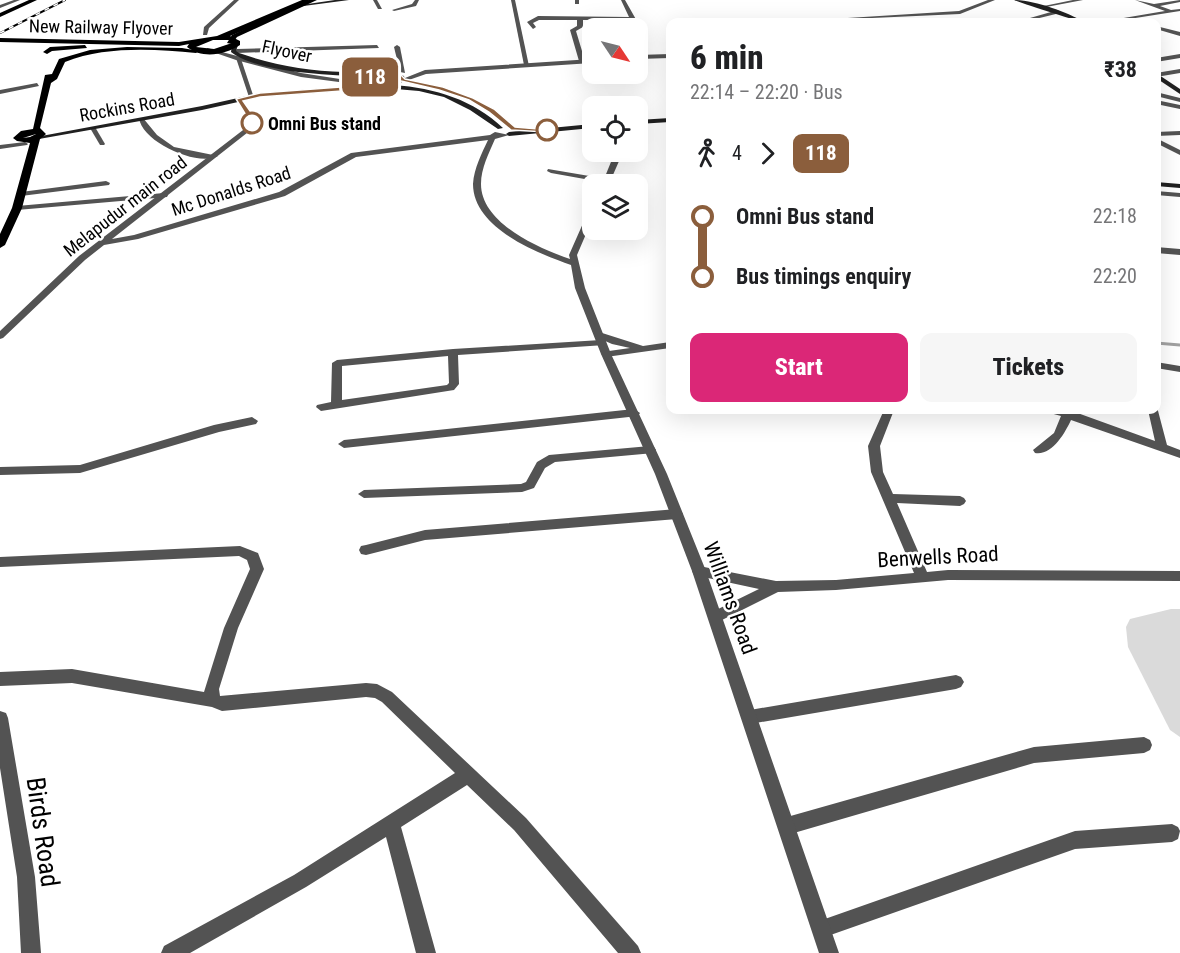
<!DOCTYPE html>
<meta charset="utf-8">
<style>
:root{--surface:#fff;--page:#f6f6f6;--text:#202124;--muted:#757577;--accent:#db2777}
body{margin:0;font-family:"Roboto Condensed",sans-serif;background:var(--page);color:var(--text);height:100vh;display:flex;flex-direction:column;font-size:22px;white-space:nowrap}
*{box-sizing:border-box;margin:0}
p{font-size:20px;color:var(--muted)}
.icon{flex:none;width:33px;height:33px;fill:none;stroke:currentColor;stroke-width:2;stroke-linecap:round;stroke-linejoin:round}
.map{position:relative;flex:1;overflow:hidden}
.side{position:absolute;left:666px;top:18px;width:495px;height:396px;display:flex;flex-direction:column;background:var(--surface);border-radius:12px;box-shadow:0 6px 24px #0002}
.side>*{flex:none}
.badge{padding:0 12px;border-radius:9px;font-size:21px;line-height:39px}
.needle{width:39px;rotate:125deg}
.fabs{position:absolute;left:582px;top:18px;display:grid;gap:12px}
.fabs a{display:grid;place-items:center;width:66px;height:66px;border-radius:12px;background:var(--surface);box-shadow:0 6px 24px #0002;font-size:30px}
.map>.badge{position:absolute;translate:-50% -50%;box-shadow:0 0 0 3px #fff}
.legs{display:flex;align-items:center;gap:9px;height:66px;padding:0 24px;font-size:20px}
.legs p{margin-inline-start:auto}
.overview{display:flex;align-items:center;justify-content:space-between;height:102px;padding:0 24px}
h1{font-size:33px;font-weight:800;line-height:45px}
.primary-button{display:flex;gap:12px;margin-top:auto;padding:12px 24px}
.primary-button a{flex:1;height:69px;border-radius:12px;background:var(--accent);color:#fff;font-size:24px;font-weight:800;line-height:69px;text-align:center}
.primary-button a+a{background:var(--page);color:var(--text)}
ul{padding:0 24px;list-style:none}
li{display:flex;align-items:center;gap:21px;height:60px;font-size:22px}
li i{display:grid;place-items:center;width:9px;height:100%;margin:0 8px;background:currentColor}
li i::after{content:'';width:15px;height:15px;margin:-8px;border:4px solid;border-radius:50%;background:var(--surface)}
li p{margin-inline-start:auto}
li:first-child i{background:linear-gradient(#0000 50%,currentColor 0)}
li:last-child i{background:linear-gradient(currentColor 50%,#0000 0)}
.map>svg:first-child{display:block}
</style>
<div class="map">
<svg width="1180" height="953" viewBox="0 0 1180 953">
<rect width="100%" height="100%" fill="#fff"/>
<polygon fill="#dadada" points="1171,609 1180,609 1180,737 1170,730 1128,647 1126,627 1130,619"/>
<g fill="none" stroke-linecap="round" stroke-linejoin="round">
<polyline stroke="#a1a1a1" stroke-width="3" points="1156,343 1180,345"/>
<polygon fill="#535353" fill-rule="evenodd" points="25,142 28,144 27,145 0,149 0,145"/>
<g fill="#535353" fill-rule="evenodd">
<polygon points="234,0 239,0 209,28 207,35 203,35 204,27"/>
<polygon points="373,0 377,0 382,9 378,9"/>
<polygon points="415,0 419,0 416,6 394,11 392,10 412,4"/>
<polygon points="511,0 515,0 529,66 524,65"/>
<rect x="575" y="0" width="4" height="4"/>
<polygon points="621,0 625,0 642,30 638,31 631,20 583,20 583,27 576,31 585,61 582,63 579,61 570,30 577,26 577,20 539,20 533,23 536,27 533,29 527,22 538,16 629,17"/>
<polygon points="988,0 995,0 960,14 784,22 959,11"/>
<polygon points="1073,0 1083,0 1041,8 1039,7"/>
<polygon points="1135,0 1154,4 1180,0 1180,2 1160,6 1171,10 1180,9 1180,11 1110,22 1100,22 1165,11"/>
<polygon points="1058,10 1060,13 1023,22 1016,22"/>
<polygon points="1074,17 1076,20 1053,22 1056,20"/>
<polygon points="734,20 736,22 730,22 731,21"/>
<polygon points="1156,26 1180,32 1180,36 1156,29"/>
<polygon points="377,45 379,48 237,53 234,51 237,49"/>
<polygon points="397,45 400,47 405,73 400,72 394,47"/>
<polygon points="1180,54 1180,58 1156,62 1156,58"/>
<polygon points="236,58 241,59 254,98 249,97"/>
<polygon points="1180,69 1180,73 1156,77 1156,73"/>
<polygon points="37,83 39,86 0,94 0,90"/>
<polygon points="1156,100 1180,105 1180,109 1156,104"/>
<path d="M139 118H143L157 135 174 147 218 156C197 167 142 142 139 118Z"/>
<polygon points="91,127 95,127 105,144 104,145 100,145 90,128"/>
<polygon points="1180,131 1180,135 1156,136 1156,132"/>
<polygon points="1156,138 1180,150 1180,155 1156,143"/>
<polygon points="548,169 607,179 611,181 607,183 551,173 547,171"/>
<polygon points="106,181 110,183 109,185 21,196 17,194 21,192"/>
<polygon points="1156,191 1180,193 1180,197 1156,195"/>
<polygon points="164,193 168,195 167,197 17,210 13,208 17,206"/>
<polygon points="1156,247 1180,249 1180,255 1156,253"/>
<polygon points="599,332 643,346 670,342 670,348 606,357 601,354 602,352 630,348 612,344 596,337 594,335"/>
<path d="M601 340 606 343 605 345 458 355 459 384 454 390 321 411 316 407 317 405 331 402 332 363 337 360 453 349ZM448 356 449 383 447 385 342 400V366Z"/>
<polygon points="1156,362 1180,366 1180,372 1156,368"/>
<path d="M1157 407 1167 445 1180 450V458L1071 420C1065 433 1052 456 1035 453L1033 450 1054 433 1061 416 1050 413 1049 410 1072 411 1155 441 1148 410H1156Z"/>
<polygon points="634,409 640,413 638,416 344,448 338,444 344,440"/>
<polygon points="884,410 894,410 880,446 883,472 893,494 960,496 964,498 966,501 964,504 960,506 897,503 927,572 948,570 1180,571 1180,581 948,580 836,590 778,592 720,621 715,623 710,621 708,617 710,613 759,589 694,575 692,571 694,567 699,566 776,581 836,580 914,573 871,472 868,446"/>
<polygon points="252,417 258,421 256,424 219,432 80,473 0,475 0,467 80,465 214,425"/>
<polygon points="650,446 654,447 656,450 654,453 555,462 545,468 534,488 522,492 364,498 358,494 364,490 521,484 526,482 537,462 549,455"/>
<polygon points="677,509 681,511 683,514 681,517 677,519 425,540 366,555 361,554 359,550 361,546 366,545 425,530"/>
<polygon points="240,546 258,553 264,569 238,628 219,689 220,696 366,683 377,684 392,692 526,818 638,946 641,953 618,953 514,830 467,785 401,827 436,953 416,953 386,837 306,887 190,953 161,953 164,946 294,875 455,773 382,702 375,698 366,697 222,711 212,707 72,683 0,686 0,672 72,669 204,692 224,628 250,569 247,560 239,556 0,567 0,557"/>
<polygon points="956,675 961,677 964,682 961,687 956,689 750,724 744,722 742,717 744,712 750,710"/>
<polygon points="0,711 6,713 8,718 35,877 41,953 21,953 17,877 0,768"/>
<polygon points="1144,737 1150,740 1152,745 1150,750 1144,753 1034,763 787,835 781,832 778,826 781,820 787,817 1034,747"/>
<polygon points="1172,824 1178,827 1180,831 1178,839 1172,842 1075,849 822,938 815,936 813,929 815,922 822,920 1075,831"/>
</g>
<g fill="#535353" fill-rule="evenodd">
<polygon points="14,0 20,0 0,8 0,5"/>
<polygon points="207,48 301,73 372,84 369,86 301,77 236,60 207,50"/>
<polygon points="670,54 670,58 638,59 638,55"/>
<polygon points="592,59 592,63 426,74 403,82 400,80 425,70"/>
<polygon points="1156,92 1180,98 1180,102 1156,96"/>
<path d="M237 98H241L254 118 252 129 112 239 134 235 279 192 351 153 490 135 495 132 509 135 495 139C489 153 481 168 481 184 481 223 538 248 570 259L569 255 588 212 592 210V220L577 255 585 288 611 354 667 474 706 571 839 953H819L692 571 655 474 601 354 575 288 571 265C537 253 473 228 473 184 474 168 482 153 488 140L356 157 285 196 138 239 104 245 85 260 3 338 0 339V331L79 256 247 127 248 118Z"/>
<polygon points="615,152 623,152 609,184 602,184"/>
</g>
<g fill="#202020" fill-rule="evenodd">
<polygon points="335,0 349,0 296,7 294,6"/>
<path d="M1014 0C1034 0 1067 12 1084 22 1079 22 1021 3 1014 0Z"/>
<path d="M235 43 238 45 236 51 239 53C273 65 308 71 344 72 364 73 385 70 404 76L405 81 394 85C435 88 474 100 503 128L498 129 470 110 444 97 419 91 384 88 260 97 202 110 39 139 36 137 202 106 260 93 369 85 364 83 368 76C334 76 258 73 231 52L232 45ZM380 76H392L400 79 385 84 371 82 372 78Z"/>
<polygon points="1156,73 1180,89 1180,94 1156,78"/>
<polygon points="670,118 670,122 638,124 638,120"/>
<polygon points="592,124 592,128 509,136 506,134 509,132"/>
<polygon points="1156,182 1180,184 1180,188 1156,186"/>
</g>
<g fill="#000" fill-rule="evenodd">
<polygon points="29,0 37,0 0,17 0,13"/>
<polygon points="309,0 317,0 237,37 232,44 227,43 232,35"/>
<polygon points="85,45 87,48 52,51 47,54 43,52 50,47"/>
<path d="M127 47 182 48 199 51 196 53C154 49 105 46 65 62L57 79 51 83 40 128 46 134 40 139 22 208 5 245 0 248V234L12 208 30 143 17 141 13 138 21 131 33 129 45 75 52 74 59 59 90 50ZM36 134 30 137 23 138Z"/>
</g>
<path fill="#000" fill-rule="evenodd" d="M302 0H310L293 10 230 36 240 41V45C225 55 202 59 187 47L189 44 179 46 0 42V38L179 42 217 36ZM213 40H229L232 43 214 49 196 47Z"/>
<defs>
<polyline id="rail" points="0,33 65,0"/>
</defs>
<use href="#rail" stroke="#000" stroke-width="2"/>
<use href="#rail" stroke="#fff" stroke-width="1.5" stroke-dasharray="5" stroke-linecap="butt"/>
</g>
<polygon fill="#8b5e3c" stroke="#fff" stroke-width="1.5" points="387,72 399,73 405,79 443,87 473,98 494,109 515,127 550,130 547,132 511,130 489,112 469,100 439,90 401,81 395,76 375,77 370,81 385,85 383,88 260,97 243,101 255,118 255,123 252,125 236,99 260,93 369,85 364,81 371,74"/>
<g fill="#fff" stroke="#8b5e3c" stroke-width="3">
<circle cx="252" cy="123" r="10"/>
<circle cx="547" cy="130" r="10"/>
</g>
<g text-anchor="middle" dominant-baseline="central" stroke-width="5" stroke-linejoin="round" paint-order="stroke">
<g font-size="18" fill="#000" stroke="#fff">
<text transform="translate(101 27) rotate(1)">New Railway Flyover</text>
<text transform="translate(287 51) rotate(12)">Flyover</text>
<text transform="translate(127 107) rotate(-10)">Rockins Road</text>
<text transform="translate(231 191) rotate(-18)">Mc Donalds Road</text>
<text transform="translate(125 206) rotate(-38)">Melapudur main road</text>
</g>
<g font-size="18" font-weight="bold" fill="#000" stroke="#fff" text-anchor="start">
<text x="268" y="123">Omni Bus stand</text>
</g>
<g font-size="21" fill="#000" stroke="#fff">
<text transform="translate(938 557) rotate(-3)">Benwells Road</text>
<text transform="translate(730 598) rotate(70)">Williams Road</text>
</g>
<g font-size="26" fill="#000" stroke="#fff">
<text transform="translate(43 832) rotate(82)">Birds Road</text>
</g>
</g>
</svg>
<div class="fabs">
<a><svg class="needle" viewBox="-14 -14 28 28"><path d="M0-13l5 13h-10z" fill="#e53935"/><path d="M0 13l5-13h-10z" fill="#757577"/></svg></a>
<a><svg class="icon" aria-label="locate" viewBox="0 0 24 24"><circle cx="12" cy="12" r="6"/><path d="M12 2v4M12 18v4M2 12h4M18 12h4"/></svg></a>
<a><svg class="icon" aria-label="layers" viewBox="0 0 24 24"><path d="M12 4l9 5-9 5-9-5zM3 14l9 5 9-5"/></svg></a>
</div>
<b class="badge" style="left:370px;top:77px;background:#8b5e3c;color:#fff">118</b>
<section class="side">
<div class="overview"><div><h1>6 min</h1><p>22:14 – 22:20 · Bus</p></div><b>₹38</b></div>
<div class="legs"><svg class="icon" aria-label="walk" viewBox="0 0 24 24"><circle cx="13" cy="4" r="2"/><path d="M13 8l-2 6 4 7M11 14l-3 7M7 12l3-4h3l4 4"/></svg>4<svg class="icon" aria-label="forward" viewBox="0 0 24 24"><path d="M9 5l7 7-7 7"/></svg><b class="badge" style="background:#8b5e3c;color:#fff">118</b></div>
<ul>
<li><i style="color:#8b5e3c"></i><b>Omni Bus stand</b><p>22:18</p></li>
<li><i style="color:#8b5e3c"></i><b>Bus timings enquiry</b><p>22:20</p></li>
</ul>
<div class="primary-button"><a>Start</a><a>Tickets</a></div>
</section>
</div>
